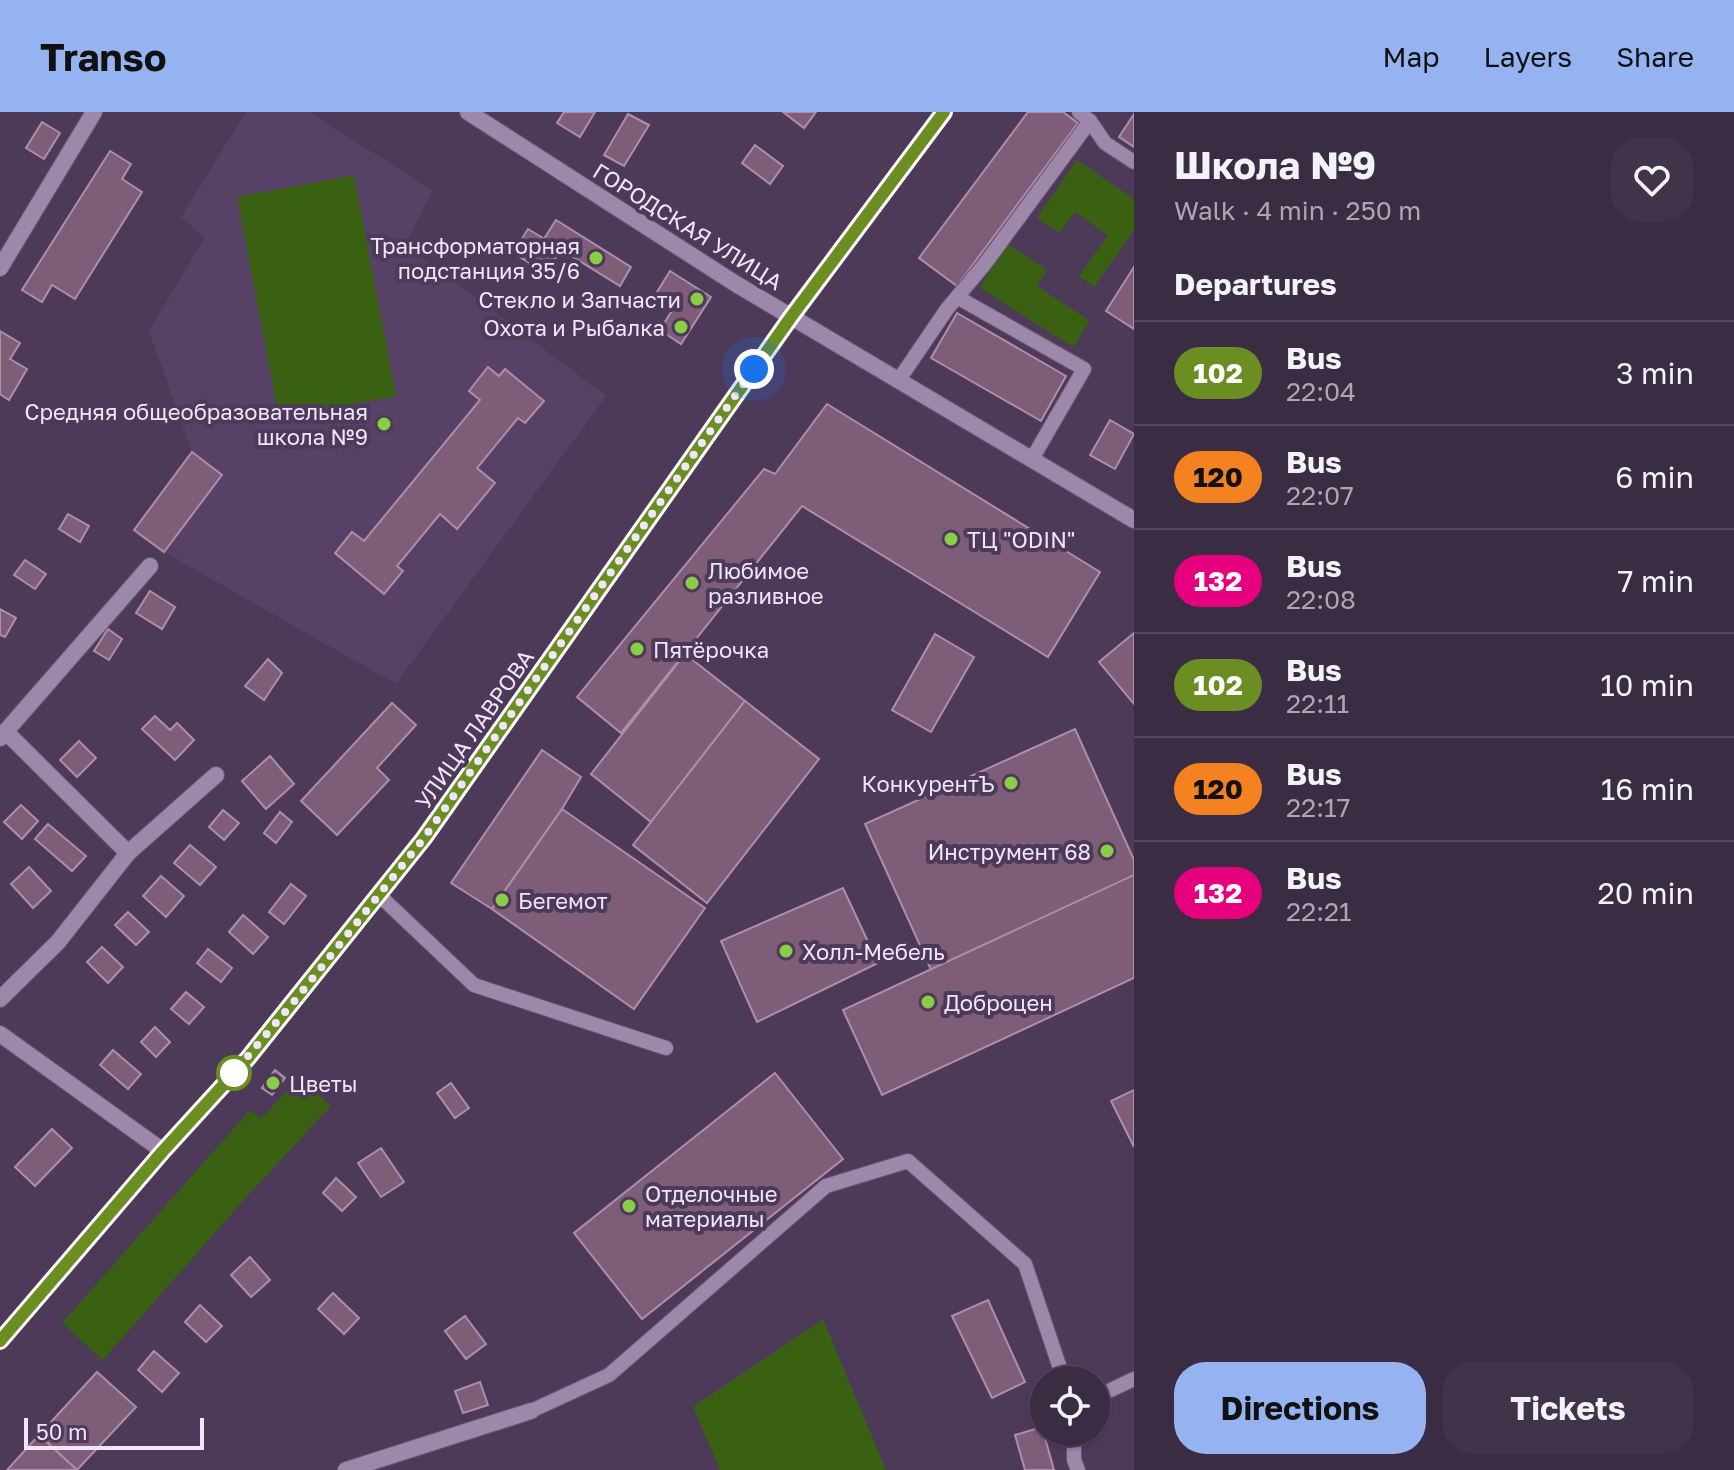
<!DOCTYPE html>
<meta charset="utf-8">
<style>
:root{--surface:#3a2c43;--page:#41344a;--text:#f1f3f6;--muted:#aba7b2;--line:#54485c;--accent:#95b2f1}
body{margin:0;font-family:"Golos Text",sans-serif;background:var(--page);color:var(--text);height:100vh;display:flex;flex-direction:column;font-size:30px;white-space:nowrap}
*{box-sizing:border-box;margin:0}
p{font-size:26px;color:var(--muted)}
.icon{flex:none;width:44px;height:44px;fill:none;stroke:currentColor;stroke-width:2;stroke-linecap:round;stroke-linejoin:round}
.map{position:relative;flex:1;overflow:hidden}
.sheet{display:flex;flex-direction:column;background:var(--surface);width:600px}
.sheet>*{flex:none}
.badge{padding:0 16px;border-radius:26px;font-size:28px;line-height:52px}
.buttons{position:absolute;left:1030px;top:1254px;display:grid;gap:16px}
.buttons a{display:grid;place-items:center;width:80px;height:80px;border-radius:50%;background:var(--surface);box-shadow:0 2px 6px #0004,0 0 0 2px var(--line);font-size:40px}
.scale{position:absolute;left:24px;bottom:20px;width:180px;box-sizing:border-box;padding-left:8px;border:4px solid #f1e5f9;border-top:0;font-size:22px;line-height:28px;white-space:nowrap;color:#f1e5f9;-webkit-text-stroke:6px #4d3a59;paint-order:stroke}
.you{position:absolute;width:40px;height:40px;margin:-20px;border:6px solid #fff;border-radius:50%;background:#1a73e8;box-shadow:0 0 0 12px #1a73e833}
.map>.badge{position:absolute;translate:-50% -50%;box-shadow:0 0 0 4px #fff}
h2{padding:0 40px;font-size:30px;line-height:72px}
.round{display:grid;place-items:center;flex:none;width:84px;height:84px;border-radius:32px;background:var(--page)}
.overview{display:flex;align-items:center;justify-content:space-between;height:136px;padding:0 40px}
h1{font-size:38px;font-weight:700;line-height:60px}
.action{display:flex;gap:16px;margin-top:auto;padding:16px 40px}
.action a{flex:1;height:92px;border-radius:32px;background:var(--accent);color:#111;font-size:32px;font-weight:700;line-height:92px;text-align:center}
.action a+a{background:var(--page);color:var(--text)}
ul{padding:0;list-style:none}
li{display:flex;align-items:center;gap:24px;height:104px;padding:0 40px;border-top:2px solid var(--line)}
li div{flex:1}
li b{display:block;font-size:30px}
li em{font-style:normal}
li .badge{min-width:88px;font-weight:700;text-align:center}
header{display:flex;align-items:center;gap:48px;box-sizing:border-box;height:112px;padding:0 40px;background:var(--accent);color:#111}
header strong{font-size:38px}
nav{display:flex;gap:44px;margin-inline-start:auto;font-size:28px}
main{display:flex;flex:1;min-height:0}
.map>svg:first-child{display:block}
</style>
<header>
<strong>Transo</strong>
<nav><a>Map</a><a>Layers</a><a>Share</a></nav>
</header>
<main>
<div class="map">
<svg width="1134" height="1358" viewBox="0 0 1134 1358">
<rect width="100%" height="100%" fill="#4d3a59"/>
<polygon fill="#584166" points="246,0 309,0 432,78 405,132 606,284 396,572 164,440 222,363 192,340 149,219 205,126 181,105"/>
<g fill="#3a6012">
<polygon points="1077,48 1134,87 1134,118 1094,175 1079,164 1108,123 1075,100 1059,121 1037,106"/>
<polygon points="354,63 396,284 279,306 237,85"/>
<polygon points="1007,132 1047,158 1037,174 1090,209 1073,235 980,176"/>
<polygon points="299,965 331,994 249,1082 103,1248 62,1211 250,998 261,1007"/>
<polygon points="823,1207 886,1358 720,1358 693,1295"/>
</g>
<g fill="#7d5d78" stroke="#b08daa" stroke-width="2">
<polygon points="564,0 595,0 580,25 557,11"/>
<polygon points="783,0 816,0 804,16"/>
<polygon points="1028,0 1063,0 1078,11 957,174 919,146"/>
<polygon points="628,2 649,13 624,54 604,43"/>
<polygon points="1134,2 1134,35 1119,25"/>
<polygon points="42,10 60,21 44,47 26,36"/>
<polygon points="755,33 783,54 770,72 742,51"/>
<polygon points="110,39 131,52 122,67 142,80 75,187 52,173 42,190 22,178"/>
<polygon points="556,108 631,155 620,174 544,127"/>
<polygon points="528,117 561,137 546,161 513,141"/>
<polygon points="1134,155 1134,217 1106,199"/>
<polygon points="670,159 711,185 681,232 660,218 676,192 657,180"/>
<polygon points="957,201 1066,264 1041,309 931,246"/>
<polygon points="0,219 20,231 10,247 27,257 9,288 0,282"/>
<polygon points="488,255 499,264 505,257 544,289 525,311 518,306 477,356 495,371 457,417 440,402 397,454 403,459 384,482 335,441 352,420 364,429 480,288 469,279"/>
<polygon points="827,292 1100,460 1048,545 802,394 621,621 577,585 764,357 775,362"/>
<polygon points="1110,308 1134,322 1115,357 1090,343"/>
<polygon points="192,340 222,363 164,440 134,418"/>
<polygon points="68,402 89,414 80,430 59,417"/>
<polygon points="25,448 46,462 35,477 14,463"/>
<polygon points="150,479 175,495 162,517 136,501"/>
<polygon points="0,497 16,506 5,525 0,523"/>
<polygon points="108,517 122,527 109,548 94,539"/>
<polygon points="1134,521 1134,592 1099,550"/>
<polygon points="935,522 974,545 931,620 892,598"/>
<polygon points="685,542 745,589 651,710 591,662"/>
<polygon points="268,547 282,561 264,588 245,574"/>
<polygon points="745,589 819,647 707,791 633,733"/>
<polygon points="392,591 416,613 377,656 389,668 337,723 301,689"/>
<polygon points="155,604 170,618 177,611 194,628 175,648 142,617"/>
<polygon points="1075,617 1134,748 1134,768 932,860 865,712"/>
<polygon points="79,629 96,646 77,665 60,648"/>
<polygon points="542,638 581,665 562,697 492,797 451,771"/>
<polygon points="270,644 294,672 266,697 242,669"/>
<polygon points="21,693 38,709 22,727 4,710"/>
<polygon points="562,697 705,796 634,897 492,797"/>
<polygon points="223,698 239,711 224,728 209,715"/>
<polygon points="280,700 292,710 276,731 264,721"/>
<polygon points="48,712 86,744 72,759 35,727"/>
<polygon points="190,733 216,755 200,773 174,751"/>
<polygon points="29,755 51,779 33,796 11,772"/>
<polygon points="1134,763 1134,866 882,983 843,898"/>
<polygon points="161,764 184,784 166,805 143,784"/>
<polygon points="291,772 306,784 284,812 269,800"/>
<polygon points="843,776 878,851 757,910 721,829"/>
<polygon points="128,800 149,820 136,833 115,813"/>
<polygon points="243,803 268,825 253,842 229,820"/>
<polygon points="102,835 123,855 108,871 87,850"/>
<polygon points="208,837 232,856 221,870 197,851"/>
<polygon points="186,880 204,895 189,912 171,897"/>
<polygon points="155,915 170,930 156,945 141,930"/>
<polygon points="113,938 141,962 128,977 100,953"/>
<polygon points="275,958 285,966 272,983 262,976"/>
<polygon points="775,961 843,1047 642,1207 574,1121"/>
<polygon points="451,971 469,996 455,1006 437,981"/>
<polygon points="1134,978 1134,1035 1111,989"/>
<polygon points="52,1017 72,1036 35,1074 15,1055"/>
<polygon points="381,1036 404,1070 381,1085 358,1051"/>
<polygon points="336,1066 356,1085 342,1099 323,1081"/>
<polygon points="250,1145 270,1168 251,1185 231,1163"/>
<polygon points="333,1181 359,1206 344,1222 318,1197"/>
<polygon points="988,1188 1025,1270 992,1286 952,1204"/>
<polygon points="200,1193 222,1214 206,1230 185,1210"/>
<polygon points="465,1204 486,1232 466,1247 445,1219"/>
<polygon points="154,1239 179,1261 162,1280 138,1258"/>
<polygon points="97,1260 136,1295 77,1358 39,1323"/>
<polygon points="480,1270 488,1293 463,1301 455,1279"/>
<polygon points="1042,1315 1054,1358 1025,1358 1015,1323"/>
<polygon points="39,1323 77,1358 7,1358"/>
</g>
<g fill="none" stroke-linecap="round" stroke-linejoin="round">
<defs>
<g id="service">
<polyline points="1090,9 1105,31 1134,50"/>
<polyline points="957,185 1084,257 1032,347"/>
<polyline points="898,269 947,197 984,153 1090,9 1079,0"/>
<polyline points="379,783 474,873 666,936"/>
<polyline points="1096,1285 1134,1267"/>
<polyline points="531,1299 609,1263 826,1074 908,1049 1025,1152 1064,1268"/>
<polyline points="1074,1320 1074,1348 1078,1358"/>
</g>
<g id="minor">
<polyline points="468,0 736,172 1134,408"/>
<polyline points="0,156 94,0"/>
<polyline points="6,620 128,741"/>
<polyline points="0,626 150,454"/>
<polyline points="0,887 58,830 128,741 216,663"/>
<polyline points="0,922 163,1039"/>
<polyline points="346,1358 531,1299"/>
</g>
<polyline id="secondary" points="0,1229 163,1039 248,946 424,726 791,205 944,0"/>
</defs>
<use href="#service" stroke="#685772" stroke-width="16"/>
<use href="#minor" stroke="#685772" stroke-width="18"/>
<use href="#secondary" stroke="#685772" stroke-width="18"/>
<use href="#service" stroke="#9d87ab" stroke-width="14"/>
<use href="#minor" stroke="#9d87ab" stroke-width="16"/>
<use href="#secondary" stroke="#a88abb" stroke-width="16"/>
</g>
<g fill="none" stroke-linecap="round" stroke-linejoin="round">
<defs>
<polyline id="line" points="0,1229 163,1039 248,946 424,726 791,205 944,0"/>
</defs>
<use href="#line" stroke="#fff" stroke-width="18"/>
<use href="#line" stroke="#6b8e23" stroke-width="12"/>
<polyline stroke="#f1e5f9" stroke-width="8" stroke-dasharray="0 14.4" points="234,961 227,969 297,886 424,726 754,257"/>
</g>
<g fill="#8ace47" stroke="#4d3a59" stroke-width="3">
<circle cx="596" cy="146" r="8"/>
<circle cx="697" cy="187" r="8"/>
<circle cx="681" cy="215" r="8"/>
<circle cx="384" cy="312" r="8"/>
<circle cx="951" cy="427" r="8"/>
<circle cx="692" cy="471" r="8"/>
<circle cx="637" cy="537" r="8"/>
<circle cx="1011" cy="671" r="8"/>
<circle cx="1107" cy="739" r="8"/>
<circle cx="502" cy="788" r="8"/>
<circle cx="786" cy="839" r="8"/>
<circle cx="928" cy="890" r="8"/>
<circle cx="273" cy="971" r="8"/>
<circle cx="629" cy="1094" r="8"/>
</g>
<circle fill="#fff" stroke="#6b8e23" stroke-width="4" cx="234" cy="961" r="16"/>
<g text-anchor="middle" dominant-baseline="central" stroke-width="8" stroke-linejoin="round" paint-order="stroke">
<g font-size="22" fill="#f1e5f9" stroke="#4d3a59">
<text transform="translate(688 114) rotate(32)">ГОРОДСКАЯ УЛИЦА</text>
<text transform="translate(474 617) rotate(-55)">УЛИЦА ЛАВРОВА</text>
</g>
<g font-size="22" fill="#f1e5f9" stroke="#4d3a59" text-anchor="start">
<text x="580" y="133" text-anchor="end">Трансформаторная<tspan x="580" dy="25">подстанция 35/6</tspan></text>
<text x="681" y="187" text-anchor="end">Стекло и Запчасти</text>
<text x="665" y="215" text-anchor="end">Охота и Рыбалка</text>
<text x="368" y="299" text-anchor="end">Средняя общеобразовательная<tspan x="368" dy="25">школа №9</tspan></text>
<text x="967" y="427">ТЦ "ODIN"</text>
<text x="708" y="458">Любимое<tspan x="708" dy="25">разливное</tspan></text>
<text x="653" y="537">Пятёрочка</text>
<text x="995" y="671" text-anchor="end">КонкурентЪ</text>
<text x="1091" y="739" text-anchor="end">Инструмент 68</text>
<text x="518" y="788">Бегемот</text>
<text x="802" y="839">Холл-Мебель</text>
<text x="944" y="890">Доброцен</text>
<text x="289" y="971">Цветы</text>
<text x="645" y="1081">Отделочные<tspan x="645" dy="25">материалы</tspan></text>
</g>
</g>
</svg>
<div class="buttons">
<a><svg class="icon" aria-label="locate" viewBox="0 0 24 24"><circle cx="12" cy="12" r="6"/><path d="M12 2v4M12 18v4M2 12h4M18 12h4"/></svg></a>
</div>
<div class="scale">50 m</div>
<div class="you" style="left:754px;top:257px"></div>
</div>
<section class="sheet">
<div class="overview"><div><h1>Школа №9</h1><p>Walk · 4 min · 250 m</p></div><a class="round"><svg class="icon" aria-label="heart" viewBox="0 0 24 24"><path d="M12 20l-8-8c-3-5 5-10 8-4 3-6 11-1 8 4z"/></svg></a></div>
<h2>Departures</h2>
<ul>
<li><span class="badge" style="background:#6b8e23;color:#fff">102</span><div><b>Bus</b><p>22:04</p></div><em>3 min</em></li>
<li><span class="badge" style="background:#f58220;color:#111">120</span><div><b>Bus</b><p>22:07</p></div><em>6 min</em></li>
<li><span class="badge" style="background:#e6007e;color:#fff">132</span><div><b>Bus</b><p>22:08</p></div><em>7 min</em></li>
<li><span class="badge" style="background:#6b8e23;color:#fff">102</span><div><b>Bus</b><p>22:11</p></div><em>10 min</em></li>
<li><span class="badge" style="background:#f58220;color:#111">120</span><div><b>Bus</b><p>22:17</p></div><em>16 min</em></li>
<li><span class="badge" style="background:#e6007e;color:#fff">132</span><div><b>Bus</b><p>22:21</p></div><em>20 min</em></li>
</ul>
<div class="action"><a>Directions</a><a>Tickets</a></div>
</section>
</main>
